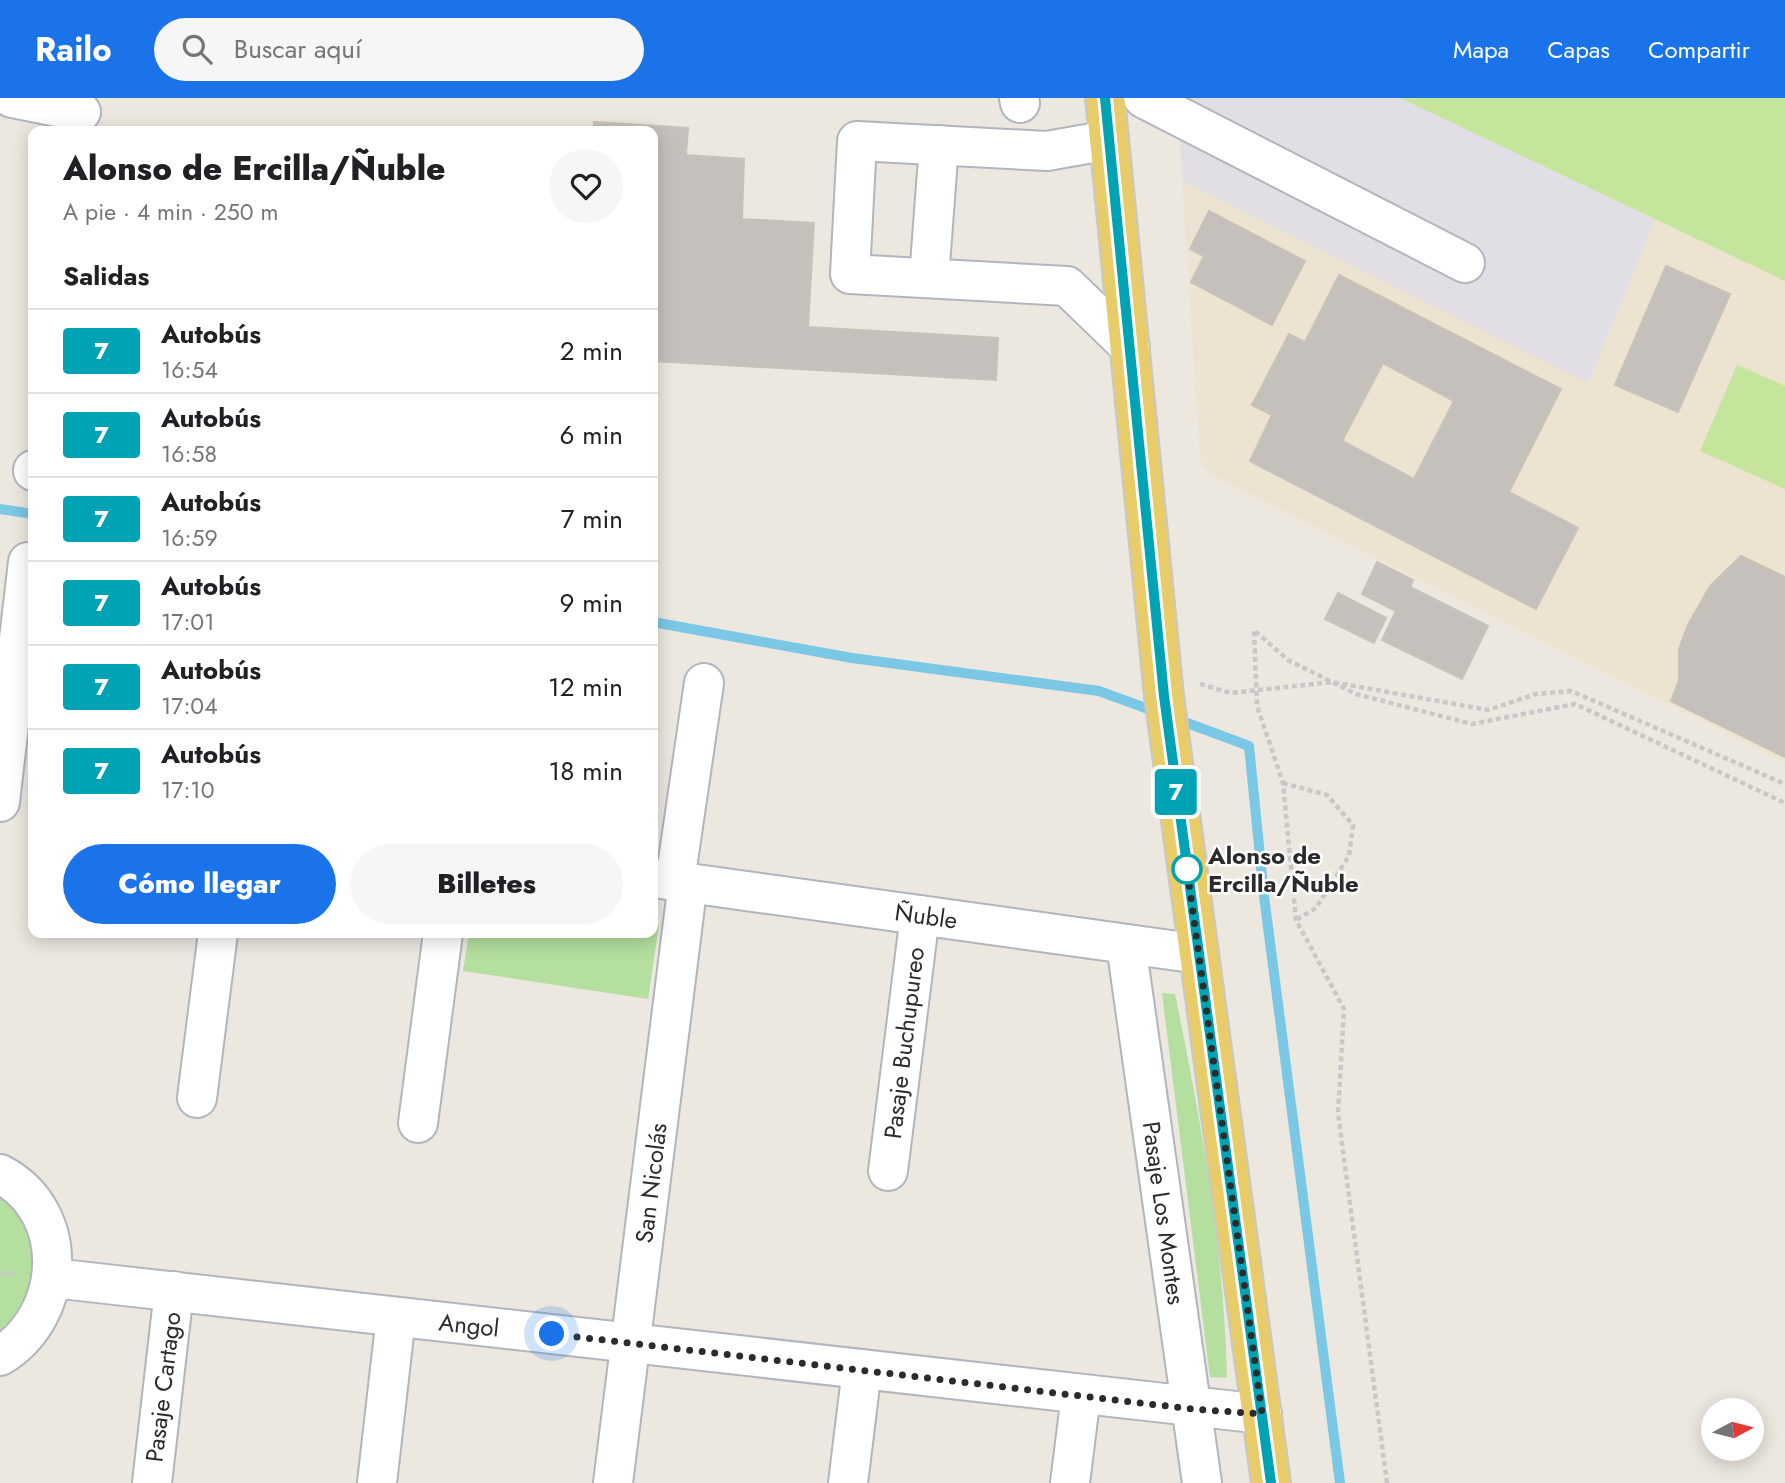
<!DOCTYPE html>
<html lang="es">
<meta charset="utf-8">
<style>
:root{--surface:#fff;--page:#f6f6f6;--text:#202124;--muted:#757577;--line:#e0e0e0;--accent:#1a73e8}
body{margin:0;font-family:Jost,sans-serif;background:var(--page);color:var(--text);height:100vh;display:flex;flex-direction:column;font-size:26px;white-space:nowrap}
*{box-sizing:border-box;margin:0}
p{font-size:23px;color:var(--muted)}
.icon{flex:none;width:38px;height:38px;fill:none;stroke:currentColor;stroke-width:2;stroke-linecap:round;stroke-linejoin:round}
.map{position:relative;flex:1;overflow:hidden}
.panel{position:absolute;left:28px;top:28px;width:630px;height:812px;display:flex;flex-direction:column;background:var(--surface);border-radius:14px;box-shadow:0 4px 18px #0003}
.panel>*{flex:none}
.badge{padding:0 14px;border-radius:5px;font-size:24px;line-height:46px}
.needle{width:46px;rotate:83deg}
.tools{position:absolute;left:1701px;top:1300px;display:grid;gap:14px}
.tools a{display:grid;place-items:center;width:63px;height:63px;border-radius:50%;background:var(--surface);box-shadow:0 4px 18px #0003;font-size:35px}
.you{position:absolute;width:35px;height:35px;margin:-18px;border:5px solid #fff;border-radius:50%;background:#1a73e8;box-shadow:0 0 0 10px #1a73e833}
.map>.badge{position:absolute;translate:-50% -50%;box-shadow:0 0 0 4px #fff}
h2{padding:0 35px;font-size:26px;line-height:63px}
.round{display:grid;place-items:center;flex:none;width:74px;height:74px;border-radius:37px;background:var(--page)}
.overview{display:flex;align-items:center;justify-content:space-between;height:119px;padding:0 35px}
h1{font-size:33px;font-weight:800;line-height:52px}
.cta{display:flex;gap:14px;margin-top:auto;padding:14px 35px}
.cta a{flex:1;height:80px;border-radius:42px;background:var(--accent);color:#fff;font-size:28px;font-weight:800;line-height:80px;text-align:center}
.cta a+a{background:var(--page);color:var(--text)}
ul{padding:0;list-style:none}
li{display:flex;align-items:center;gap:21px;height:84px;padding:0 35px;border-top:2px solid var(--line)}
li div{flex:1}
li b{display:block;font-size:26px}
li em{font-style:normal}
li .badge{min-width:77px;font-weight:700;text-align:center}
header{display:flex;align-items:center;gap:42px;box-sizing:border-box;height:98px;padding:0 35px;background:var(--accent);color:#fff}
header strong{font-size:33px}
nav{display:flex;gap:38px;margin-inline-start:auto;font-size:24px}
.search{width:490px;height:63px;background:var(--page);display:flex;align-items:center;gap:18px;box-sizing:border-box;padding:0 24px;border-radius:38px;color:var(--muted);font-size:26px}
.map>svg:first-child{display:block}
</style>
<header>
<strong>Railo</strong>
<div class="search"><svg class="icon" aria-label="search" viewBox="0 0 24 24"><circle cx="10" cy="10" r="6"/><path d="M15 15l6 6"/></svg>Buscar aquí</div>
<nav><a>Mapa</a><a>Capas</a><a>Compartir</a></nav>
</header>
<div class="map">
<svg width="1785" height="1385" viewBox="0 0 1785 1385">
<rect width="100%" height="100%" fill="#ece7df"/>
<polygon fill="#e1dfe5" points="1178,0 1400,0 1655,122 1588,286 1182,83"/>
<polygon fill="#ece3d0" points="1182,83 1588,285 1655,122 1785,183 1785,664 1201,371"/>
<g fill="#b4df9f">
<polygon points="653,826 659,827 648,901 463,873 469,835 653,835"/>
<path d="M1162 895 1175 896C1201 1022 1224 1151 1227 1280L1210 1279Z"/>
<path d="M0 1097C44 1138 45 1192 0 1233Z"/>
</g>
<g fill="#c5e59c">
<polygon points="1400,0 1785,0 1785,183"/>
<polygon points="1737,267 1785,288 1785,391 1700,353"/>
</g>
<g fill="none" stroke-linecap="round" stroke-linejoin="round">
<g stroke="#7ac7e6" stroke-width="10">
<polyline points="0,411 33,416"/>
<polyline points="653,524 852,560 1099,593 1159,615"/>
<polyline points="1174,620 1249,648 1264,798 1340,1385"/>
</g>
</g>
<g fill="#c5c0bb" stroke="#c8c2b8" stroke-width="2" fill-rule="evenodd">
<polygon points="594,24 688,30 686,57 744,61 742,121 814,125 808,229 998,240 996,282 653,263 653,33 594,33"/>
<polygon points="1209,113 1305,163 1272,227 1191,184 1204,158 1190,151"/>
<polygon points="1666,168 1730,196 1678,314 1615,287"/>
<path d="M1339 177 1561 291 1509 394 1578 430 1536 511 1250 363 1272 317 1252 307 1289 236 1305 244ZM1383 265 1454 303 1414 381 1342 343Z"/>
<polygon points="1741,458 1785,479 1785,659 1671,603 1679,582 1679,551 1688,527 1710,488"/>
<polygon points="1377,464 1413,482 1410,489 1488,528 1462,581 1382,542 1396,513 1362,496"/>
<polygon points="1338,495 1386,520 1374,545 1325,521"/>
</g>
<g fill="none" stroke-linecap="round" stroke-linejoin="round">
<defs>
<g id="minor">
<polyline points="12,0 81,14"/>
<polyline points="1019,0 1020,5"/>
<polyline points="1143,0 1465,165"/>
<polyline points="1109,42 1047,53 857,43 850,176 1067,188 1130,249"/>
<polyline points="929,180 939,47"/>
<polyline points="33,373 33,372"/>
<polyline points="0,704 28,464"/>
<polyline points="653,780 1199,856"/>
<polyline points="675,783 704,585"/>
<polyline points="1126,846 1202,1385"/>
<polyline points="197,1000 218,835"/>
<polyline points="418,1025 443,835"/>
<polyline points="888,1073 920,817"/>
<path d="M0 1076C73 1114 66 1218 0 1258"/>
<polyline points="53,1180 1262,1316"/>
<polyline points="152,1385 174,1193"/>
<polyline points="377,1385 396,1219"/>
<polyline points="613,1385 688,784"/>
<polyline points="848,1385 862,1271"/>
<polyline points="1070,1385 1081,1297"/>
</g>
<polyline id="major" points="1105,0 1164,598 1271,1385"/>
</defs>
<use href="#minor" stroke="#b2b5be" stroke-width="42"/>
<use href="#major" stroke="#c8c8c8" stroke-width="42"/>
<g stroke="#c8c8c8" stroke-width="4.5" stroke-dasharray="5 3.5" stroke-linecap="butt">
<polyline points="1200,586 1231,595 1332,584 1488,612 1536,596 1571,593 1785,686"/>
<polyline points="1283,685 1327,697 1353,727 1349,758 1316,810 1296,822"/>
<polyline points="0,1175 17,1176"/>
<polyline points="1387,1385 1338,1015 1344,911 1296,822 1283,685 1257,608 1254,532 1288,562 1356,596 1472,626 1575,606 1785,705"/>
</g>
<use href="#minor" stroke="#fff" stroke-width="38"/>
<use href="#major" stroke="#e7cc69" stroke-width="38"/>
</g>
<g fill="none" stroke-linecap="round" stroke-linejoin="round">
<defs>
<polyline id="line" points="1105,0 1164,598 1271,1385"/>
</defs>
<use href="#line" stroke="#fff" stroke-width="16"/>
<use href="#line" stroke="#00a3b4" stroke-width="10"/>
<polyline stroke="#2b2b2b" stroke-width="7" stroke-dasharray="0 12.6" points="552,1236 1192,1311 1262,1316 1187,771"/>
</g>
<circle fill="#fff" stroke="#00a3b4" stroke-width="3.5" cx="1187" cy="771" r="14"/>
<g text-anchor="middle" dominant-baseline="central" stroke-width="5" stroke-linejoin="round" paint-order="stroke">
<g font-size="24" font-weight="bold" fill="#2b2b2b" stroke="#fff" text-anchor="start">
<text x="1208" y="757">Alonso de<tspan x="1208" dy="28">Ercilla/Ñuble</tspan></text>
</g>
<g font-size="24" fill="#2b2b2b" stroke="#fff">
<text transform="translate(926 818) rotate(8)">Ñuble</text>
<text transform="translate(904 945) rotate(-83)">Pasaje Buchupureo</text>
<text transform="translate(651 1085) rotate(-83)">San Nicolás</text>
<text transform="translate(1164 1115) rotate(82)">Pasaje Los Montes</text>
<text transform="translate(469 1227) rotate(6)">Angol</text>
<text transform="translate(163 1289) rotate(-83)">Pasaje Cartago</text>
</g>
</g>
</svg>
<div class="tools">
<a><svg class="needle" viewBox="-14 -14 28 28"><path d="M0-13l5 13h-10z" fill="#e53935"/><path d="M0 13l5-13h-10z" fill="#757577"/></svg></a>
</div>
<div class="you" style="left:552px;top:1236px"></div>
<b class="badge" style="left:1176px;top:694px;background:#00a3b4;color:#fff">7</b>
<section class="panel">
<div class="overview"><div><h1>Alonso de Ercilla/Ñuble</h1><p>A pie · 4 min · 250 m</p></div><a class="round"><svg class="icon" aria-label="heart" viewBox="0 0 24 24"><path d="M12 20l-8-8c-3-5 5-10 8-4 3-6 11-1 8 4z"/></svg></a></div>
<h2>Salidas</h2>
<ul>
<li><span class="badge" style="background:#00a3b4;color:#fff">7</span><div><b>Autobús</b><p>16:54</p></div><em>2 min</em></li>
<li><span class="badge" style="background:#00a3b4;color:#fff">7</span><div><b>Autobús</b><p>16:58</p></div><em>6 min</em></li>
<li><span class="badge" style="background:#00a3b4;color:#fff">7</span><div><b>Autobús</b><p>16:59</p></div><em>7 min</em></li>
<li><span class="badge" style="background:#00a3b4;color:#fff">7</span><div><b>Autobús</b><p>17:01</p></div><em>9 min</em></li>
<li><span class="badge" style="background:#00a3b4;color:#fff">7</span><div><b>Autobús</b><p>17:04</p></div><em>12 min</em></li>
<li><span class="badge" style="background:#00a3b4;color:#fff">7</span><div><b>Autobús</b><p>17:10</p></div><em>18 min</em></li>
</ul>
<div class="cta"><a>Cómo llegar</a><a>Billetes</a></div>
</section>
</div>
